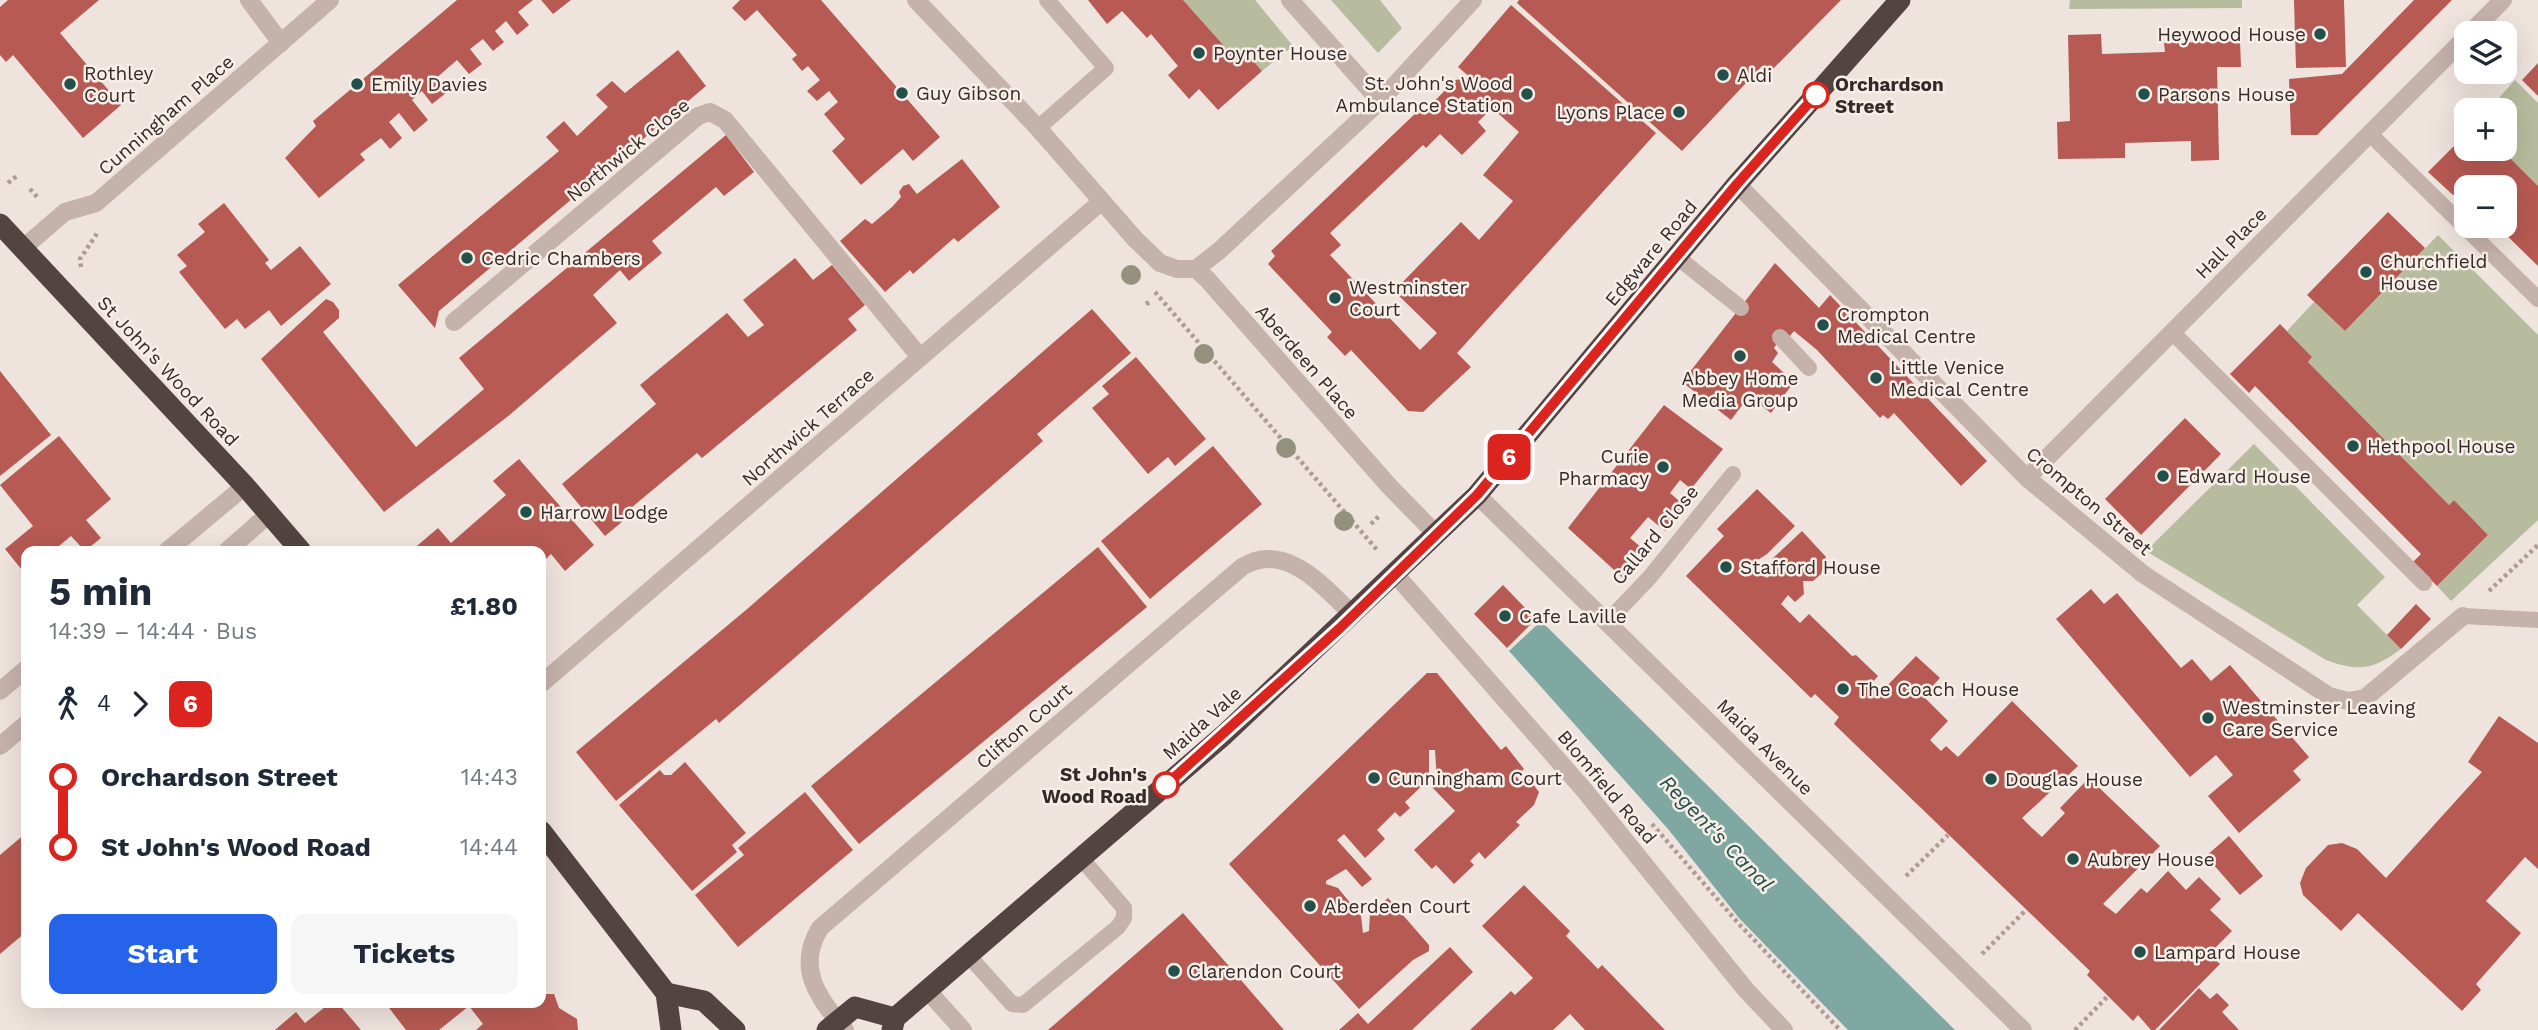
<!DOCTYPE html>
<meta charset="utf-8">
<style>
:root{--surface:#fff;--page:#f6f6f7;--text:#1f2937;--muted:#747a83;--accent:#2563eb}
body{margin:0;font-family:"Work Sans",sans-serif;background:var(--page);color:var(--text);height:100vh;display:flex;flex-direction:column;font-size:26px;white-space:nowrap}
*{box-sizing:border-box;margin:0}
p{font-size:23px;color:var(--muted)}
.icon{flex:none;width:38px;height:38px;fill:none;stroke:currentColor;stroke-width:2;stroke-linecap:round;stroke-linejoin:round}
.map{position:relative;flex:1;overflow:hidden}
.panel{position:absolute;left:21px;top:546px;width:525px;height:462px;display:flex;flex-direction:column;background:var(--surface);border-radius:14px;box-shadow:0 7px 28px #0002}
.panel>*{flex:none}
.badge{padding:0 14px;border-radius:10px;font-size:24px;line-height:46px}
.controls{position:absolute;left:2454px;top:21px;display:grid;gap:14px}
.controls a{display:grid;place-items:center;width:63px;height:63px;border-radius:14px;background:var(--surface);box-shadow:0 7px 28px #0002;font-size:35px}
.map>.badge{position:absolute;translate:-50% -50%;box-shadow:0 0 0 4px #fff}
.legs{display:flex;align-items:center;gap:10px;height:77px;padding:0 28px;font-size:23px}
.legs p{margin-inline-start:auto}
.headline{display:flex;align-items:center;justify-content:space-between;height:119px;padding:0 28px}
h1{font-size:38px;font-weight:700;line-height:52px}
.button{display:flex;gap:14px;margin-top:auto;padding:14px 28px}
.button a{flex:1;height:80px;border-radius:14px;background:var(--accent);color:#fff;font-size:28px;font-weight:700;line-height:80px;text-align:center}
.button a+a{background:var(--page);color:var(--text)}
ul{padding:0 28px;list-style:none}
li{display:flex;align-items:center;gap:24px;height:70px;font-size:26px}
li i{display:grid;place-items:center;width:10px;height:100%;margin:0 9px;background:currentColor}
li i::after{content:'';width:18px;height:18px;margin:-9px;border:5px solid;border-radius:50%;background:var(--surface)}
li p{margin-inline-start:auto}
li:first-child i{background:linear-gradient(#0000 50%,currentColor 0)}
li:last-child i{background:linear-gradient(currentColor 50%,#0000 0)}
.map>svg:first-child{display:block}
</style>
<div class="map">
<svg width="2538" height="1030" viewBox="0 0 2538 1030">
<rect width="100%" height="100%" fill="#efe3dd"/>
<g fill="#b7bc9e">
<polygon points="1183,0 1255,0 1293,46 1262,71 1244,50 1234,57"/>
<polygon points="1331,0 1380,0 1402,28 1378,53"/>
<polygon points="2070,0 2242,0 2242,8 2069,9"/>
<polygon points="2515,80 2538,103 2538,186 2510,158 2514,155 2504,145 2504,110 2488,110"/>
<polygon points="2438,235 2538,335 2538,520 2451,601 2437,586 2488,535 2454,500 2449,505 2308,362 2312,357 2287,331 2314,302 2345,331"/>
<path d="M2254 444 2385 577 2357 605 2401 649C2372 670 2360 672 2326 660L2146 551Z"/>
</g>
<polygon fill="#7fa8a3" points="1541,621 1955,1030 1848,1030 1739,918 1668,829 1509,651"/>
<g fill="#b65a53" fill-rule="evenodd">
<polygon points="8,0 99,0 60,33 121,105 83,138 13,55 6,62 0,55 0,7"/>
<polygon points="457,0 533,0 518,12 529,25 517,35 506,21 495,31 504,42 493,51 483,39 470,49 482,64 469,74 457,60 434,80 446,93 432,104 422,91 412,100 428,120 414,132 399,113 389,122 402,138 390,149 381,138 360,154 365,160 319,198 285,158 316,126 313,121"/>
<polygon points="541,0 571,0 553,14"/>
<polygon points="740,0 821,0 940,137 913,161 903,149 861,185 832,151 845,139 824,114 838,102 829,91 817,101 807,91 820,80 808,66 802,71 792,59 797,55 757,10 745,21 732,8"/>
<polygon points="1088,0 1183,0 1234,57 1243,49 1262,71 1218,110 1199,89 1189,99 1168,75 1178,66 1151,34 1147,38 1122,11 1107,24"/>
<polygon points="1519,0 1841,0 1769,73 1762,66 1682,151 1517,3"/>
<polygon points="2294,0 2344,0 2346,67 2296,68"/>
<polygon points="2414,0 2452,0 2317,135 2291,135 2289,79 2342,74"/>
<path d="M1511 5 1656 133 1457 353 1471 367 1423 412 1408 411 1351 350 1345 356 1327 337 1332 332 1268 264 1275 256 1271 251 1419 110 1422 114 1455 80 1471 78 1458 67ZM1492 108 1519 132 1483 175 1513 201 1479 240 1461 222 1394 291 1437 333 1420 350 1330 255 1341 245 1330 233 1423 145 1426 148 1440 134 1462 155 1486 131 1478 122Z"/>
<polygon points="2101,34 2102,54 2165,52 2164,43 2240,41 2241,67 2217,67 2219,160 2191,161 2191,141 2125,143 2125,158 2058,159 2057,122 2070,121 2068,35"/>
<polygon points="678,50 706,86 439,311 435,328 398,285 559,151 546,137 564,121 577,136 608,107 596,95 612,81 625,93"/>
<polygon points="2538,63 2538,96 2522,80"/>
<polygon points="2466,134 2466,149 2504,149 2504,145 2514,155 2510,158 2538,186 2538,266 2497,226 2504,226 2504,187 2466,187 2466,196 2459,189 2453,195 2428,172"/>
<polygon points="726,135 754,172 724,196 716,187 652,241 662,253 629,281 620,270 593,295 617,323 507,417 384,512 261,359 326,299 333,302 339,310 339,318 323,332 416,447 484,389 459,358"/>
<polygon points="962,159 1000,207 958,242 954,238 913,274 910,270 885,292 840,241 865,219 872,224 892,207 901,197 899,192 903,186 909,184 917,194"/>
<polygon points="224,203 269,260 265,263 271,270 300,246 331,284 281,326 269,310 245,329 237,319 225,329 179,272 187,266 177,255 205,232 198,224"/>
<polygon points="2388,212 2425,248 2345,331 2307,295"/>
<polygon points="795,258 813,280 832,265 865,305 848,319 857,330 702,458 697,453 631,508 635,511 605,536 562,484 656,404 640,385 727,313 748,337 764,325 743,300"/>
<polygon points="1775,263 1819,308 1830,295 1987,461 1961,486 1894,413 1888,419 1883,415 1880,418 1817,350 1794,331 1790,336 1784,332 1774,348 1778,353 1772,362 1794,382 1771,413 1749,396 1731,420 1682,382"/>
<polygon points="1092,309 1131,353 1037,434 1043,441 791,661 719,723 716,719 616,801 576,752 746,610"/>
<polygon points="2280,324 2312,357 2308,362 2449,505 2454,500 2488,535 2437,586 2413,562 2421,554 2255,386 2249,393 2230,374"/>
<polygon points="1136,357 1206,439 1175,466 1168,457 1148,474 1092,408 1109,394 1102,386"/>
<polygon points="0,371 51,435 0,476"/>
<polygon points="1664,405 1723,449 1691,489 1680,480 1670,493 1686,507 1665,531 1648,517 1630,538 1648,553 1624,579 1568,528"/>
<polygon points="2185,418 2221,454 2141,535 2105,499"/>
<polygon points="59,436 111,499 86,520 101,538 85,551 71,536 53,551 26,551 26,575 5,549 33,526 0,485"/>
<polygon points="1213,446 1262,504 1150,599 1101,541"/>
<polygon points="519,459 594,545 565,571 551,554 541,564 541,551 411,551 438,528 451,543 506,495 493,481"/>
<polygon points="1757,489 1795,526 1767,554 1753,563 1767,578 1774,570 1772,559 1802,531 1826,557 1821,574 1813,581 1803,581 1804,594 1795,602 1788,595 1781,604 1800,623 1809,614 1852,656 1856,655 1878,676 1872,683 1881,692 1916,656 1940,678 1923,696 1948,721 1930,740 1941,751 1946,746 1958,757 2012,701 2078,766 2022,818 2032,828 2042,837 2065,813 2060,808 2089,778 2160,846 2103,904 2116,914 2141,888 2147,893 2168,871 2186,890 2199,877 2221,899 2210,910 2232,931 2209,954 2220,964 2155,1030 2151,1030 2138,1015 2133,1021 2087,975 2090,971 1834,724 1839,717 1815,694 1811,698 1686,576 1724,536 1717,529"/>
<polygon points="1098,547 1147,607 859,844 811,786"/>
<polygon points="1503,585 1536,619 1507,648 1474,614"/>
<polygon points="2091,589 2104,604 2117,593 2181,668 2192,659 2211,681 2230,665 2309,757 2293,771 2301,780 2239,833 2208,796 2233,775 2216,755 2190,777 2056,619"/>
<polygon points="2416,604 2431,619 2401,649 2387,635"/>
<polygon points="1427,673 1437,673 1501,750 1506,746 1524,769 1516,776 1520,781 1530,780 1539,792 1534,805 1516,822 1520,825 1485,859 1479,852 1470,861 1474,865 1454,884 1436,865 1432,869 1414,850 1455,811 1432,787 1437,782 1435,750 1429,750 1429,779 1405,802 1410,808 1400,817 1395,812 1377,830 1385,839 1365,858 1344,834 1337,840 1372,879 1362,887 1346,869 1326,881 1326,884 1338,888 1361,916 1363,933 1369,931 1370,914 1388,898 1429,945 1429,951 1413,960 1359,1009 1229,864"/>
<polygon points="2499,716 2538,743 2538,869 2525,857 2486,901 2521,933 2476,984 2481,990 2462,1011 2358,913 2341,931 2303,895 2300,883 2306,868 2328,845 2342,843 2357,849 2386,878 2482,772 2468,762"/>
<polygon points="685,762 746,833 732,845 737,852 692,891 619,805 660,770 664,775 671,775"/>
<polygon points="805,792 853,850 738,947 695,895 744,855 738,848"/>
<polygon points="26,833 26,932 0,954 0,855"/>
<polygon points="2229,836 2263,876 2240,895 2206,856"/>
<polygon points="1524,885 1570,931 1566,936 1598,969 1602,965 1665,1030 1585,1030 1570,1014 1553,1030 1470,1030 1511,991 1515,995 1533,978 1482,926"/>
<polygon points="1183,913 1284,1030 1048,1030"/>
<polygon points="1450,947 1473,972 1412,1030 1339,1030 1358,1013 1368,1024"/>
<polygon points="2199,988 2210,999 2217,993 2229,1005 2222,1012 2239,1030 2159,1030"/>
<polygon points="541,989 544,994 554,994 559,1008 577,1019 578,1030 476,1030 483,1024 469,1006 439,1030 406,1030 386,1004 541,1003"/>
<polygon points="330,1003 338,1003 361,1030 275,1030 296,1012 305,1023"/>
</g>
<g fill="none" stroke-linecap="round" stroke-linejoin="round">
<g stroke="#b19c94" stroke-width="4.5" stroke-dasharray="3.5 3.5" stroke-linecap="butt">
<polyline points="8,183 18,175"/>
<polyline points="30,189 39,199"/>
<polyline points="81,267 80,259 98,232"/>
<polyline points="1155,292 1378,551"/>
<polyline points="1146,304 1151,301"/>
<polyline points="1371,524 1380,515"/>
<polyline points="2489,591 2538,545"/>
<polyline points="1652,824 1739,924 1840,1030"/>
<polyline points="1906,876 1948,835"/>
<polyline points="1982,954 2026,910"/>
<polyline points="2075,1030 2108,996"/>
</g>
<g stroke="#c5b2aa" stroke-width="16">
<polyline points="1038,128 1106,68 1047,0"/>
<polyline points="2370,134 2538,299"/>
<polyline points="1677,257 1741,308"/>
<polyline points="2172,332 2424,583"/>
<polyline points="1780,337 1809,368"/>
<polyline points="2463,616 2538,620"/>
<polyline points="1608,621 1650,577 1733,474"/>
<polyline points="968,955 1012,1004 1023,1005 1118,927 1124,918 1124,908 1081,858"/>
</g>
<g stroke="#c5b2aa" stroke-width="18">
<polyline points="249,0 281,43"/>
<polyline points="916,0 1038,128 1135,239 1160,263 1177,269 1196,269 1207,279 1389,486 1436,534"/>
<polyline points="1290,0 1380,101"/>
<polyline points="2470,33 2503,0"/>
<polyline points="1737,184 2027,478 2143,574 2329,696 2348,701 2365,698 2463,616"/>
<polyline points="22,249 65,212 96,203 330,0"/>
<polyline points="1196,269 1220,250 1380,101 1473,0"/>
<polyline points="454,322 698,116 710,112 725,120 920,357"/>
<polyline points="2027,478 2466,37"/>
<polyline points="1477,495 2023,1030"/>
<polyline points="167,551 245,486"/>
<polyline points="227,551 270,513"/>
<polyline points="1395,574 1585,791 1746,990 1784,1030"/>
<polyline points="541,684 1102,201"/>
<polyline points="0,691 26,669"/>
<polyline points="0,746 26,724"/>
<polyline points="927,990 963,1030"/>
<path d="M845 1030C819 998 795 969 820 928L1242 567C1285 540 1324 587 1353 615"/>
</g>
<g stroke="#534341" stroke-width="21">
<polyline points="0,224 245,486 301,551"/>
<polyline points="541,831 666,993 671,1030"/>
<polyline points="666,993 704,1001 735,1030"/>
<polyline points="827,1030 855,1007 895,1018"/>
<polyline points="892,1030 895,1018 1224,735 1477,495 1737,184 1900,0"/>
</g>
</g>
<g fill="#94927e">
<circle cx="1131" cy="275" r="10"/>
<circle cx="1204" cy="354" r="10"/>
<circle cx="1286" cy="448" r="10"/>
<circle cx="1344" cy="521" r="10"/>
</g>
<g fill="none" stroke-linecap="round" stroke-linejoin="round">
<defs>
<polyline id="line-1" points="1166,785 1340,628 1477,495 1737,184 1816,95"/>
</defs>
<use href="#line-1" stroke="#fff" stroke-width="16"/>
<use href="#line-1" stroke="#dc241f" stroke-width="10"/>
</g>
<g fill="#23504b" stroke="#f7eee8" stroke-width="2.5">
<circle cx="2320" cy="34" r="7"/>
<circle cx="1199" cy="53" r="7"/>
<circle cx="1723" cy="75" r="7"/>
<circle cx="70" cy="84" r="7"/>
<circle cx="357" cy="84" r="7"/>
<circle cx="902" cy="93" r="7"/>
<circle cx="1527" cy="94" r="7"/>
<circle cx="2144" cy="94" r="7"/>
<circle cx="1679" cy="112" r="7"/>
<circle cx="467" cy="258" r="7"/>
<circle cx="2366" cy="272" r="7"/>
<circle cx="1335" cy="298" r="7"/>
<circle cx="1823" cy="325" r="7"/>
<circle cx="1740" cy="356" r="7"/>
<circle cx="1876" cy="378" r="7"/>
<circle cx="2353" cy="446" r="7"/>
<circle cx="1663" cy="467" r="7"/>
<circle cx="2163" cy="476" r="7"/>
<circle cx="526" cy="512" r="7"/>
<circle cx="1726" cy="567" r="7"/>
<circle cx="1505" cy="616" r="7"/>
<circle cx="1843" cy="689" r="7"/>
<circle cx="2208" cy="718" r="7"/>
<circle cx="1374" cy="778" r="7"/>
<circle cx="1991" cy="779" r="7"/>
<circle cx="2073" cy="859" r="7"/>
<circle cx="1310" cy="906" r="7"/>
<circle cx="2140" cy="952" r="7"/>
<circle cx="1174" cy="971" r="7"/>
</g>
<g fill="#fff" stroke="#dc241f" stroke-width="3.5">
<circle cx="1816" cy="95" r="12"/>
<circle cx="1166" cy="785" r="12"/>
</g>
<g text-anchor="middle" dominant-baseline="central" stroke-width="5" stroke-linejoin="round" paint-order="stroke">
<g font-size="19" fill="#342a29" stroke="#f7eee8" text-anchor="start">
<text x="2306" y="34" text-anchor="end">Heywood House</text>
<text x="1213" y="53">Poynter House</text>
<text x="84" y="73">Rothley<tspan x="84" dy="22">Court</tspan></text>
<text x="1737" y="75">Aldi</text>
<text x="1513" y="83" text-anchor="end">St. John's Wood<tspan x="1513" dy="22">Ambulance Station</tspan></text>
<text x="371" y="84">Emily Davies</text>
<text x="916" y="93">Guy Gibson</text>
<text x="2158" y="94">Parsons House</text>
<text x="1665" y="112" text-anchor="end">Lyons Place</text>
<text x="481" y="258">Cedric Chambers</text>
<text x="2380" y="261">Churchfield<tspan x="2380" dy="22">House</tspan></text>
<text x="1349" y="287">Westminster<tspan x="1349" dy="22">Court</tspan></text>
<text x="1837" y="314">Crompton<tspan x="1837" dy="22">Medical Centre</tspan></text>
<text x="1890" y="367">Little Venice<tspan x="1890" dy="22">Medical Centre</tspan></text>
<text x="1740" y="378" text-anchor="middle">Abbey Home<tspan x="1740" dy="22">Media Group</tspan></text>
<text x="2367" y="446">Hethpool House</text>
<text x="1649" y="456" text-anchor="end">Curie<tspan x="1649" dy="22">Pharmacy</tspan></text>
<text x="2177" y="476">Edward House</text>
<text x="540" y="512">Harrow Lodge</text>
<text x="1740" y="567">Stafford House</text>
<text x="1519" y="616">Cafe Laville</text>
<text x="1857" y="689">The Coach House</text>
<text x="2222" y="707">Westminster Leaving<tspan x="2222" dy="22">Care Service</tspan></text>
<text x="1388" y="778">Cunningham Court</text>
<text x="2005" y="779">Douglas House</text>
<text x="2087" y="859">Aubrey House</text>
<text x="1324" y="906">Aberdeen Court</text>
<text x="2154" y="952">Lampard House</text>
<text x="1188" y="971">Clarendon Court</text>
</g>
<g font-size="19" font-weight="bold" fill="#342a29" stroke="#f7eee8" text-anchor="start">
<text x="1835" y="84">Orchardson<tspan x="1835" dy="22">Street</tspan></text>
<text x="1147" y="774" text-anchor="end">St John's<tspan x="1147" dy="22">Wood Road</tspan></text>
</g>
<g font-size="19" fill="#342a29" stroke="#f7eee8">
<text transform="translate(166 115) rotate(-41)">Cunningham Place</text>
<text transform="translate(628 150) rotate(-39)">Northwick Close</text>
<text transform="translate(2231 243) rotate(-45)">Hall Place</text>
<text transform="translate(1651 253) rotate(-50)">Edgware Road</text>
<text transform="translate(1307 362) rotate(49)">Aberdeen Place</text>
<text transform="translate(168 371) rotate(47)">St John's Wood Road</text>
<text transform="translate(808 427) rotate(-41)">Northwick Terrace</text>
<text transform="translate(2089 501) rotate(40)">Crompton Street</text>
<text transform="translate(1655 535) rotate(-50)">Callard Close</text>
<text transform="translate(1202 723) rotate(-42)">Maida Vale</text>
<text transform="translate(1024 726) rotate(-41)">Clifton Court</text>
<text transform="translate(1765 747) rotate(45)">Maida Avenue</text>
<text transform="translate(1607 787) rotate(50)">Blomfield Road</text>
</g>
<g font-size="21" font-style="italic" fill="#23504b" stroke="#f7eee8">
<text transform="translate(1717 833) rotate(46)">Regent's Canal</text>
</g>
</g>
</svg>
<div class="controls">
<a><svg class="icon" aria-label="layers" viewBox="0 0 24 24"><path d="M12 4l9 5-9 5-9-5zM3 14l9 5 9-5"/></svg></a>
<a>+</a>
<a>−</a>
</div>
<b class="badge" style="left:1509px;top:457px;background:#dc241f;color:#fff">6</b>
<section class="panel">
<div class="headline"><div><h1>5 min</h1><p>14:39 – 14:44 · Bus</p></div><b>£1.80</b></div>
<div class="legs"><svg class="icon" aria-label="walk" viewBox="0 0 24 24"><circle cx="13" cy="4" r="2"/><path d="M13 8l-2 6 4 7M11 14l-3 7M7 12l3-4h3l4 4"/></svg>4<svg class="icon" aria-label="forward" viewBox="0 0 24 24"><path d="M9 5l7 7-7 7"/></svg><b class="badge" style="background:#dc241f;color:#fff">6</b></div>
<ul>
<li><i style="color:#dc241f"></i><b>Orchardson Street</b><p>14:43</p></li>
<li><i style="color:#dc241f"></i><b>St John's Wood Road</b><p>14:44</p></li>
</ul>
<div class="button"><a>Start</a><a>Tickets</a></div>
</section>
</div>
